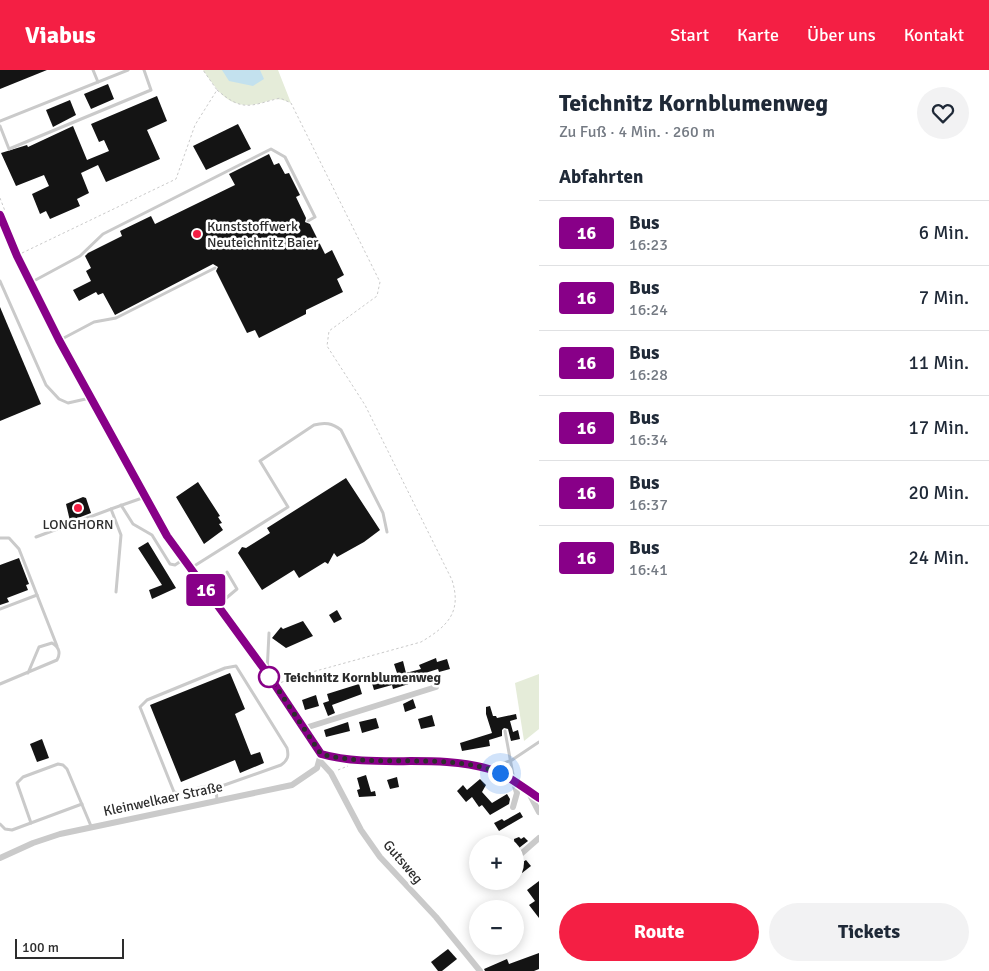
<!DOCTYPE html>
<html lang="de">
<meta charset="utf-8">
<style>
:root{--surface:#fff;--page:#f2f2f3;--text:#1f2937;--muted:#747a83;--line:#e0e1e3;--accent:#f41f44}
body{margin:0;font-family:Signika,sans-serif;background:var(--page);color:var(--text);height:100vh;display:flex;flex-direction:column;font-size:19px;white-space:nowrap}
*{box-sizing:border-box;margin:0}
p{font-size:16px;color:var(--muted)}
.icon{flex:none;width:28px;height:28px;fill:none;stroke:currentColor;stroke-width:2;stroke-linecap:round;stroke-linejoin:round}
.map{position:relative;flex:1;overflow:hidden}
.details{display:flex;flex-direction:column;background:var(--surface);width:450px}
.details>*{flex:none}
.badge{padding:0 10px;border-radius:4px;font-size:18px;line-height:32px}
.fabs{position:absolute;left:469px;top:765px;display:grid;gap:10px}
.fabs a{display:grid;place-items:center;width:55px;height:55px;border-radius:50%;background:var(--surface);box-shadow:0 2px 12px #0003;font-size:25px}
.scale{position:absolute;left:15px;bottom:12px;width:109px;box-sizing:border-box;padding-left:5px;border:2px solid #2d2d2d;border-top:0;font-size:14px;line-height:18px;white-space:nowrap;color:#2d2d2d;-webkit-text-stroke:4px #fff;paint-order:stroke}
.you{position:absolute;width:25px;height:25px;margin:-12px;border:4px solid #fff;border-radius:50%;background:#1a73e8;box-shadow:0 0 0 8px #1a73e833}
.map>.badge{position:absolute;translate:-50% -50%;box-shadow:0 0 0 2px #fff}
h2{padding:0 20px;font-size:19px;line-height:45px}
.round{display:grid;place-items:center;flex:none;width:52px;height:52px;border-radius:26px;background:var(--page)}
.headline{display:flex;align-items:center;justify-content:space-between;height:85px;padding:0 20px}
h1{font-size:24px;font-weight:800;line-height:38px}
.primary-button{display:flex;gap:10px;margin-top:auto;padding:10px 20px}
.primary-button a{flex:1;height:58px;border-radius:30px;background:var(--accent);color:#fff;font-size:20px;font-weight:800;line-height:58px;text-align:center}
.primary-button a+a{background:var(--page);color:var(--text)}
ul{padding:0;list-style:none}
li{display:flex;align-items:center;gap:15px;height:65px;padding:0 20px;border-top:1px solid var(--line)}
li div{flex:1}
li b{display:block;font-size:19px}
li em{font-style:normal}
li .badge{min-width:55px;font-weight:700;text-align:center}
header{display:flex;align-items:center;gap:30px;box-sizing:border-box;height:70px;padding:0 25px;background:var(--accent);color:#fff}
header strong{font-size:24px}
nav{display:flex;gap:28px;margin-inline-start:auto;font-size:18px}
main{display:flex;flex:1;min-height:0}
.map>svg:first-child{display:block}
</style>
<header>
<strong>Viabus</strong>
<nav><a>Start</a><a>Karte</a><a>Über uns</a><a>Kontakt</a></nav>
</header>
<main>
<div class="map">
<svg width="539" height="901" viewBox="0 0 539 901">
<rect width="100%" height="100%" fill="#fff"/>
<g fill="#e5ecd9">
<path d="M203 0H278L291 33C278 27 275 29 261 33 230 41 219 23 203 0Z"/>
<polygon points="539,604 539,659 524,671 515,613"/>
</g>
<polygon fill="#c3e1ee" points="222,0 260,0 264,9 253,16 229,11"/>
<g fill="#141414">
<polygon points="0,0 47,0 0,19"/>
<polygon points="108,14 114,29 91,39 84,24"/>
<polygon points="157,26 167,51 147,60 160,89 106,112 98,95 81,103 89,123 77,129 80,136 50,149 46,141 40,144 32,124 49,116 44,105 16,116 1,83 27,75 28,77 73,56 87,90 109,81 104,70 99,72 91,54"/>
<polygon points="70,30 76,45 53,57 46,40"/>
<polygon points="238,54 251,79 206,100 193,76"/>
<polygon points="269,84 274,95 279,93 285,104 289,103 300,125 296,127 306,148 305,152 310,154 325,184 332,180 344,205 337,209 343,222 306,240 306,244 259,268 255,260 247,263 216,201 218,197 213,194 115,245 103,223 98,225 96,222 79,231 73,220 91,211 86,201 91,198 85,186 88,183 122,166 120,161 151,146 155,154 235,115 229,104"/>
<polygon points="0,237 41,334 0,351"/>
<polygon points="346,408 380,460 364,472 337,487 334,483 328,494 325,492 299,508 294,500 262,520 238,483 242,477 246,478 270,463 267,458"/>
<polygon points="198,412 220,446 218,447 222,453 219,454 223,460 204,474 176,427"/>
<polygon points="83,427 86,428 91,443 70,451 66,434"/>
<polygon points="148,472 176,518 152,529 149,520 162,515 138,478"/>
<polygon points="19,488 29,514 26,515 28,520 7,528 9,532 0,535 0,495"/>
<polygon points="337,540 342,549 334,553 329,545"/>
<polygon points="303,551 313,566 286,578 272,568 281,557 283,559"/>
<polygon points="436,588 437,592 447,589 450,599 439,602 438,599 422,604 424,609 393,619 392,615 374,620 371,610 397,603 394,594 403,591 406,603 421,599 419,595"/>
<polygon points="230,603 245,639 235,644 251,685 260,682 264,693 240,703 235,690 181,712 150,635"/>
<polygon points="359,614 362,624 332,635 335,643 328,646 323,633 329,631 327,624"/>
<polygon points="316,625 319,636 305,640 302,630"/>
<polygon points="413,629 416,638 405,642 403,634"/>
<polygon points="490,636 493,646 496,646 497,648 516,644 517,649 510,651 513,662 518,660 520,669 511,671 508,659 504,658 502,660 502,666 489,670 490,676 462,681 460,673 492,663 486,644 486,637"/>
<polygon points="432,645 435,656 421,659 418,649"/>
<polygon points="376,648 379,658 362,663 359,652"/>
<polygon points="348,652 350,661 326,667 324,660"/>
<polygon points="42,669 49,688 37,692 30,674"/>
<polygon points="366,705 371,722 375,721 376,726 359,727 357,720 360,719 357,708"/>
<polygon points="397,707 399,717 390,719 387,710"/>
<polygon points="480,709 486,715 482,722 492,733 507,724 510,729 509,734 490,745 482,735 479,737 472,727 466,732 457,721 463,715 467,720"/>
<polygon points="520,742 523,747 499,761 494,753 502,749 504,751"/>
<polygon points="519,767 521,769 524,767 528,771 515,781 514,769"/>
<polygon points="526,790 531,796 522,803 517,796"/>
<polygon points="539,811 539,848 529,835 535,831 527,820"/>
<polygon points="448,879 457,889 442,901 438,901 431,892"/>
<polygon points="539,883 539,899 534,901 485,901 484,899 507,889 509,894"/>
</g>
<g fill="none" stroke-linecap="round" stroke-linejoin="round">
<g stroke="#cacaca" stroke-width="1" stroke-dasharray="2.5 2.5" stroke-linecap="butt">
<path d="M217 20C243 42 249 36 280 28L291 33 380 212 377 226 329 261 327 276 365 335 452 510C462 542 448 556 421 572L294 607 280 613"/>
<polyline points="0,128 5,141"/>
<polyline points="22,183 176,109 195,55 217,20 203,0"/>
<polyline points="338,700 348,696"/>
</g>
<g stroke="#cacaca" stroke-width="3">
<polyline points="93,0 98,12"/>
<polyline points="0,51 128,0"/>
<polyline points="0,56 9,79 151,20 144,0"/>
<polyline points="0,211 46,315 59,329 68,333 90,328"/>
<polyline points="30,213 80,186 103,164 271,79 285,87 315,147 308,151"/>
<polyline points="60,270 94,252 116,248 215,198"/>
<polyline points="121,435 133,454 152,465 170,494 175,495 184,489"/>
<polyline points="36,467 111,439"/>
<polyline points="0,468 9,468 19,479 57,576"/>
<path d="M191 498 288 437 260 391 314 355C325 352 332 353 341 360L383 443 387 462"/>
<polyline points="116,522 121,465 111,439 145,427"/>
<polyline points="218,535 237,519 227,502"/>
<polyline points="0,539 37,525"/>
<polyline points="267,603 269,563"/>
<path d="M0 614 57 590C61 583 59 577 52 573L39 577 28 603"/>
<polyline points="505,661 514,710"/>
<polyline points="490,698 512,690 539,672"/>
<path d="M216 718C201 711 188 727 174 722L140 637 147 630 225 598 236 596 287 678C289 686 288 690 281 695L216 718 217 730"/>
<polyline points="31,753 17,713 23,707 58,694 63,695 67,699 91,756"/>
<polyline points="0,754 5,759 12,760 82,734"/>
</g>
<g stroke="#cacaca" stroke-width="6">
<polyline points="0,145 17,186 59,270 167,466 318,677 321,684"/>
<polyline points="305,658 436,617"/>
<path d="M321 684C375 699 435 683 489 699 507 704 524 718 539 728"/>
<polyline points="320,691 331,703 361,760 380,787 436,847 480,901"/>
<polyline points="528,721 539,742"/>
<polyline points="513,737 517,723 514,712"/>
<polyline points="522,783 539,768"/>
<polyline points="0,788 33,773 60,764 292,715 317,698 321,684"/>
</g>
</g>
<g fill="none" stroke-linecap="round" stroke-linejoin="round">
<defs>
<path id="line" d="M0 145 17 186 59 270 167 466 267 603 321 684C375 699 435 683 489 699 507 704 524 718 539 728"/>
</defs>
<use href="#line" stroke="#fff" stroke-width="11"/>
<use href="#line" stroke="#808" stroke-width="8"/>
<path stroke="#2d2d2d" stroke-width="5" stroke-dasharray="0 9" d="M269 607 267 603 321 684C377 699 446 681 500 703"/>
</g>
<g fill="#f41f44" stroke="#fff" stroke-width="2">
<circle cx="197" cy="164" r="5"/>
<circle cx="78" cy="438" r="5"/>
</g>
<circle fill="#fff" stroke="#808" stroke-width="2.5" cx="269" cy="607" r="10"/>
<g text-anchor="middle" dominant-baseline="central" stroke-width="5" stroke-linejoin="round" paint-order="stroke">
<g font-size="14" fill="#2d2d2d" stroke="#fff" text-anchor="start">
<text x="207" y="156">Kunststoffwerk<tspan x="207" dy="16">Neuteichnitz Baier</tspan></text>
<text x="78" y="454" text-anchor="middle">LONGHORN</text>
</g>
<g font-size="14" font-weight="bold" fill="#2d2d2d" stroke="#fff" text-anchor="start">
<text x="284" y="607">Teichnitz Kornblumenweg</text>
</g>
<g font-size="14" fill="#2d2d2d" stroke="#fff">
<text transform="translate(163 729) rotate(-12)">Kleinwelkaer Straße</text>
<text transform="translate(403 792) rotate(49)">Gutsweg</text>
</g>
</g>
</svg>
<div class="fabs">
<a>+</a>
<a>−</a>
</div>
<div class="scale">100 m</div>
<div class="you" style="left:500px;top:703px"></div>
<b class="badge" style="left:206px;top:520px;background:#808;color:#fff">16</b>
</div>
<section class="details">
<div class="headline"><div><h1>Teichnitz Kornblumenweg</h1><p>Zu Fuß · 4 Min. · 260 m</p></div><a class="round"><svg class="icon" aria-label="heart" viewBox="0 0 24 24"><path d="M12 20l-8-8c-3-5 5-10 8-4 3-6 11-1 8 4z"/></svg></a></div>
<h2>Abfahrten</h2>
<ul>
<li><span class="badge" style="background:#808;color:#fff">16</span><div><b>Bus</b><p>16:23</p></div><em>6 Min.</em></li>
<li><span class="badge" style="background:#808;color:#fff">16</span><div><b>Bus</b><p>16:24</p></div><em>7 Min.</em></li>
<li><span class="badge" style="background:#808;color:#fff">16</span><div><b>Bus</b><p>16:28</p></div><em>11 Min.</em></li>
<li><span class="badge" style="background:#808;color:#fff">16</span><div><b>Bus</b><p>16:34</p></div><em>17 Min.</em></li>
<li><span class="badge" style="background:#808;color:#fff">16</span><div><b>Bus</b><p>16:37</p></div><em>20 Min.</em></li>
<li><span class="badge" style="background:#808;color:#fff">16</span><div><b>Bus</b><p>16:41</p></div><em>24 Min.</em></li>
</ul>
<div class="primary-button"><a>Route</a><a>Tickets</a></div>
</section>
</main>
